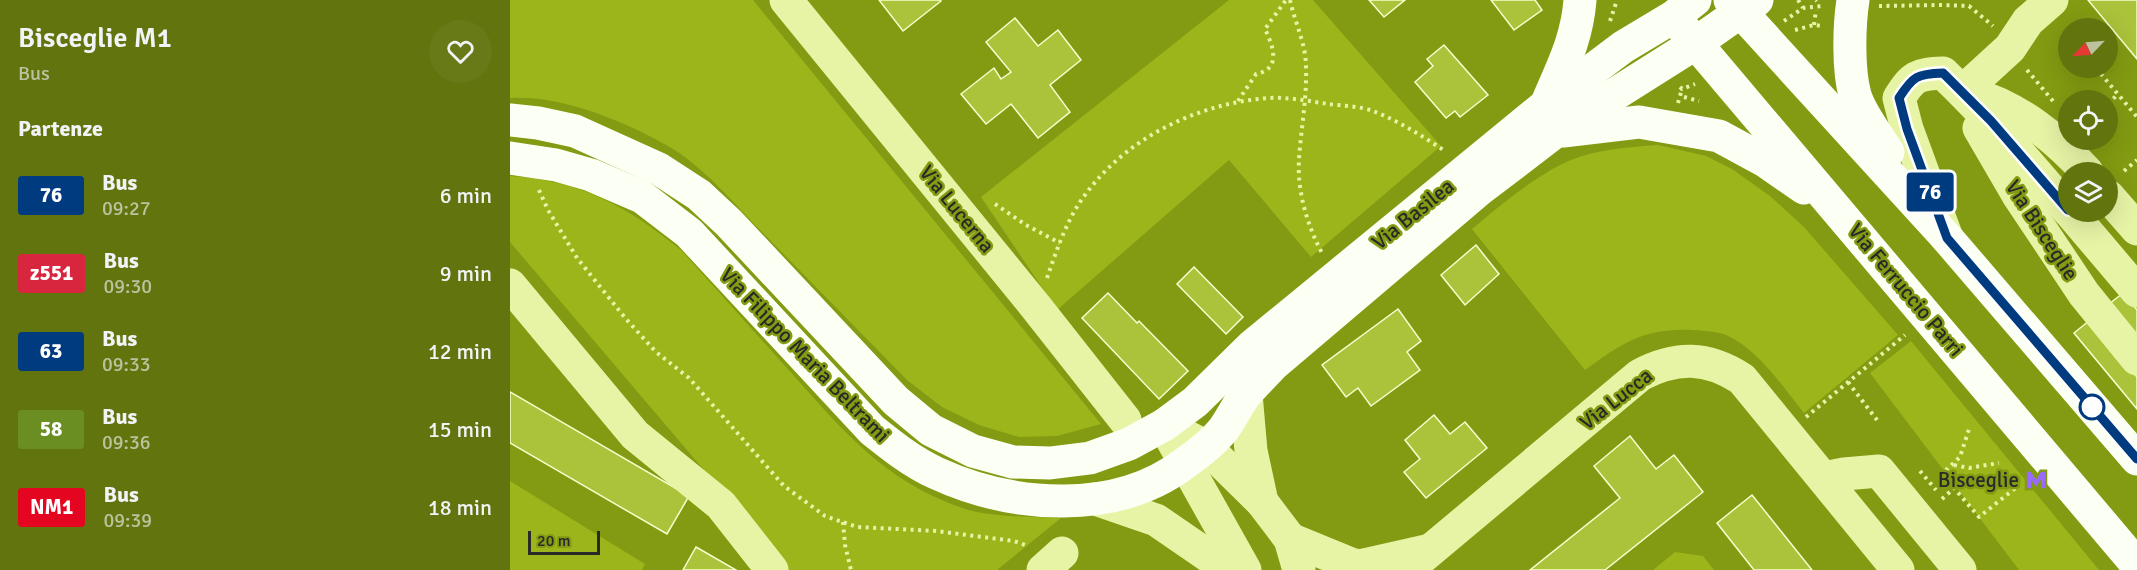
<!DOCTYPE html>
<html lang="it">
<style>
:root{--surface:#62740e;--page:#687917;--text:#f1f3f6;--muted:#bbc39e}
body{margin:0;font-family:Signika,sans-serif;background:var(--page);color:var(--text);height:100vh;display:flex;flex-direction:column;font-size:22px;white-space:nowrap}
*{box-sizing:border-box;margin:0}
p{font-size:20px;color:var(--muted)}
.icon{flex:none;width:33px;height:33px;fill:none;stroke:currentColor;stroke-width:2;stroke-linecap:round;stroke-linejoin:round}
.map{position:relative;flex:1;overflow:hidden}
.panel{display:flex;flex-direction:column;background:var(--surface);width:510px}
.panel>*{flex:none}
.badge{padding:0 12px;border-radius:4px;font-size:21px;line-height:39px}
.needle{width:39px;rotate:245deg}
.buttons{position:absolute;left:1548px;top:18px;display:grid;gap:12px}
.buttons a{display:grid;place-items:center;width:60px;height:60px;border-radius:50%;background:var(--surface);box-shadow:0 6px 24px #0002;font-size:30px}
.scale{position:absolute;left:18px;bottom:15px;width:72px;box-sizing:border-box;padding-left:6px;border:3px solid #292929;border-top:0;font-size:16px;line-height:21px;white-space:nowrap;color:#292929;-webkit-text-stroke:4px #829b12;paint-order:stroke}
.map>.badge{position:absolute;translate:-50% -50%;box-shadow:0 0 0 3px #fff}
h2{padding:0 18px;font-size:22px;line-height:54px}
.round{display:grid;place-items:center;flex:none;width:63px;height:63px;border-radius:32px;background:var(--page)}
.headline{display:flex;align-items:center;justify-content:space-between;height:102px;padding:0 18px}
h1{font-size:28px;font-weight:600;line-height:45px}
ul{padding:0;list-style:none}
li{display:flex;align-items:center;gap:18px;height:78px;padding:0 18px}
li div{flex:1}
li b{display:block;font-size:22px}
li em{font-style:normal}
li .badge{min-width:66px;font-weight:700;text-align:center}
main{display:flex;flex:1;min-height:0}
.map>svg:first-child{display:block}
</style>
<main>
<section class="panel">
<div class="headline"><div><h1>Bisceglie M1</h1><p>Bus</p></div><a class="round"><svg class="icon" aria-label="heart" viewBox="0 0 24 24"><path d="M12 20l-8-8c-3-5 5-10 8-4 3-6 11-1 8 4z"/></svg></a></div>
<h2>Partenze</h2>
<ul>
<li><span class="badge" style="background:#003b80;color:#fff">76</span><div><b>Bus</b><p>09:27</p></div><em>6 min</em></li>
<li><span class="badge" style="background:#d7263d;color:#fff">z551</span><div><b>Bus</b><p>09:30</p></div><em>9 min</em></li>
<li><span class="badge" style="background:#003b80;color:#fff">63</span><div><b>Bus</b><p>09:33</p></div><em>12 min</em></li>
<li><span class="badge" style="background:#6b8e23;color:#fff">58</span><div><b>Bus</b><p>09:36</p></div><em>15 min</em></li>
<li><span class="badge" style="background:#e40520;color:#fff">NM1</span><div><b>Bus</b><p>09:39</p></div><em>18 min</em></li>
</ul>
</section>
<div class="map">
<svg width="1627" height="570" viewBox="0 0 1627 570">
<rect width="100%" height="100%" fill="#829b12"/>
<g fill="#9bb51a">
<path d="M0 0H243L591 424 547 436 509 437 469 425 432 407 397 380C349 331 301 282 253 233 223 203 194 166 156 145 112 120 50 95 0 98Z"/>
<polygon points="719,0 803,0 931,146 801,257 719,160 547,310 471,197"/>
<path d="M1148 145 1196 156 1222 169 1260 196 1294 227 1388 335 1294 413C1273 387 1247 348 1216 335 1206 331 1194 331 1184 330 1134 328 1114 342 1075 370L962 229C989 206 1029 173 1061 160 1088 149 1119 147 1148 145Z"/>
<path d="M0 176C70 180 118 207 171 250 206 289 240 327 275 366 331 428 372 481 455 509 480 517 524 517 551 518L487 570H279L0 242Z"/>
<polygon points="1401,341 1589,570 1509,570 1360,373"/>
<polygon points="0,481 135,564 132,570 0,570"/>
<polygon points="1165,552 1193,556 1204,570 1143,570"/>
</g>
<g fill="#abc23b" stroke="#f6fece" stroke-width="1.5">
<polygon points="369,0 430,0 431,1 393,31"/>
<polygon points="859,0 895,0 874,17"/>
<polygon points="981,0 1025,0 1032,10 1004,30"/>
<polygon points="1578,0 1627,0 1627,59"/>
<polygon points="505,18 528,46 548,30 571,60 540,85 560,112 528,138 501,104 476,124 451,94 484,68 491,79 501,72 476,42"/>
<polygon points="934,45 978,95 950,117 945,111 936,118 905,82 923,66 917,59"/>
<polygon points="966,245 989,274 955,305 931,275"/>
<polygon points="684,267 733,317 716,334 667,284"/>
<polygon points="598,293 627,323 629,321 678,371 649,399 572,318"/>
<polygon points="1613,293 1627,310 1627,338 1599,304"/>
<polygon points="888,309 911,341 897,352 910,370 861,406 848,388 836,397 812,365"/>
<polygon points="1580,320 1627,377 1627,409 1564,333"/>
<polygon points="0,392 179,496 157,534 0,443"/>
<polygon points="924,415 940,434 955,422 977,448 916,498 894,472 910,459 895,440"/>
<polygon points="1120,436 1146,469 1164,455 1193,492 1095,570 1020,570 1110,498 1084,466"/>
<polygon points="1242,495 1302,570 1244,570 1207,523"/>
<polygon points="186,547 226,570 173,570"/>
</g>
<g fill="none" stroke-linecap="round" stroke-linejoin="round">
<g stroke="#e7f4a6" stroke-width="4" stroke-dasharray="3 4.5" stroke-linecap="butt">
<path d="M780 0C785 23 796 44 796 67 797 98 791 129 789 159 787 191 797 225 812 253"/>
<polyline points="1288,0 1293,8"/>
<polyline points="1306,0 1307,1"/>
<polyline points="1369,6 1430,5 1459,6 1483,26"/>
<polyline points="1100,21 1107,0"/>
<polyline points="1274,21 1293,8 1313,6"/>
<polyline points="1304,25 1306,10"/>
<polyline points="1285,30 1304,25 1313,26"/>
<polyline points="1586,68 1627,117"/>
<polyline points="1517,70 1543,101"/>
<polyline points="1170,87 1172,89 1185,84"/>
<polyline points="1174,97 1189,101"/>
<path d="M728 101 746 74C772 69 763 46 755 29L776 0"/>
<polyline points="1168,103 1172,89"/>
<polyline points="1598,104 1608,94"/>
<polyline points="1614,171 1627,160"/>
<polyline points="29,190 38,210 67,258 116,319 146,352 179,378 274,486 315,516 347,527 426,531 504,541 518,546"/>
<polyline points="485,204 516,225 550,243"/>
<path d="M537 278C547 249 557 219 575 195 617 137 689 103 759 98 779 97 799 101 818 104 832 106 850 106 863 111 889 121 912 136 935 151"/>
<polyline points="1338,382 1367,420"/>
<polyline points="1296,417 1395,335"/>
<polyline points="1444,465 1459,468 1489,463"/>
<polyline points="1410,471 1426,490"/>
<polyline points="1444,488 1433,473 1450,457 1459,429"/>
<polyline points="1432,499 1444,488 1469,517 1508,486"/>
<polyline points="333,522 335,545 341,570"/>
</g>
<g stroke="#e7f4a6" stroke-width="33">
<polyline points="276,0 526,307 615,420"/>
<polyline points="1453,91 1500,48 1518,21 1542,0"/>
<path d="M1460 93C1508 107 1544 136 1577 172"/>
<polyline points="1469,128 1508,195 1574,294 1627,359"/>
<polyline points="1598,196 1627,229"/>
<polyline points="1560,212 1627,291"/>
<path d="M1437 238 1397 129 1389 98C1403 76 1407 74 1433 73 1478 116 1518 163 1558 210"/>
<polyline points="0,285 125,435 211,505 262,570"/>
<polyline points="736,394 741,451 752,502"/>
<polyline points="654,425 695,446 752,502 780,539 789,570"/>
<polyline points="661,438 735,570"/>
<polyline points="1314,478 1334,474 1369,471 1450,570"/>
<polyline points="585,499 646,520 719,570"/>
<polyline points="780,539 841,564 849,566 920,550"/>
<polyline points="533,570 552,553"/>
<path d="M897 570 1130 375C1166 356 1197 356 1232 379L1388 570"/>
</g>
<g stroke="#fcfff3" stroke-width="33">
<polyline points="1220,0 1437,238 1627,459"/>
<path d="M1343 0C1339 26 1338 70 1345 95 1350 113 1368 136 1378 152"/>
<polyline points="1173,28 1627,565"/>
<path d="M1037 103C1052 67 1067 40 1070 0"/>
<polyline points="0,120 28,123 65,131 149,169 189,195 219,223 386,401 421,430 463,451 503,462 540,463 580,458 619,444 654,425 685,402 742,346 1036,105 1113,47 1163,17 1185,0"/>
<polyline points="1053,131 1129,122 1209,136 1255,161 1294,188"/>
<path d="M0 158 46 165 81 175 132 197 179 233 362 430C382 446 402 462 426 473 502 508 606 516 675 463 688 454 703 442 713 430 721 419 727 406 735 395 744 384 754 375 763 365L969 190 1045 132 1186 43 1247 0"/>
</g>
</g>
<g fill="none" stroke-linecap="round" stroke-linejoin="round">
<defs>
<path id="line" d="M1558 210 1481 121 1433 73C1407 74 1403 76 1389 98L1397 129 1437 238 1627 459"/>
</defs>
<use href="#line" stroke="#fff" stroke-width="14"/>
<use href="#line" stroke="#003b80" stroke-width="9"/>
</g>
<defs>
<symbol id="metro-bare" viewBox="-9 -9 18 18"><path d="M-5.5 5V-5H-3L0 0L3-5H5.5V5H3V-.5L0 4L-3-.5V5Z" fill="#9a69ff" stroke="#829b12" stroke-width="2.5" paint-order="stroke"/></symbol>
</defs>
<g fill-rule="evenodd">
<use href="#metro-bare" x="1511" y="465" width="30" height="30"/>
</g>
<circle fill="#fff" stroke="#003b80" stroke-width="3" cx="1582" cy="407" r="12"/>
<g text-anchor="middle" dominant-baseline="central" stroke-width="5" stroke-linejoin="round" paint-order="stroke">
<g font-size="21" fill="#292929" stroke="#829b12">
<text transform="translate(447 209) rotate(51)">Via Lucerna</text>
<text transform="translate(903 214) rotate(-39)">Via Basilea</text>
<text transform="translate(1532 230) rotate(57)">Via Bisceglie</text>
<text transform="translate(1396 290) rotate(50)">Via Ferruccio Parri</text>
<text transform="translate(295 355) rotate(46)">Via Filippo Maria Beltrami</text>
<text transform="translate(1106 399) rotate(-38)">Via Lucca</text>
</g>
<g font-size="21" fill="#292929" stroke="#829b12" text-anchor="end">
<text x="1509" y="480">Bisceglie</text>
</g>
</g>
</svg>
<div class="buttons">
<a><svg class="needle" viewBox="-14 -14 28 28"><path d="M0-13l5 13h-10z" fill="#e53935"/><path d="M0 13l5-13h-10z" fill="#bbc39e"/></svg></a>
<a><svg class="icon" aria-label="locate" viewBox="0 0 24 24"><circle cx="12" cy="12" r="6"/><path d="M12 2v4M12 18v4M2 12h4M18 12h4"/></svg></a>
<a><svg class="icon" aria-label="layers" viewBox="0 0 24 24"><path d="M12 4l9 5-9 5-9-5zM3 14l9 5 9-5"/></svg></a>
</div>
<div class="scale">20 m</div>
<b class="badge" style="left:1420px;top:192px;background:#003b80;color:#fff">76</b>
</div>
</main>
